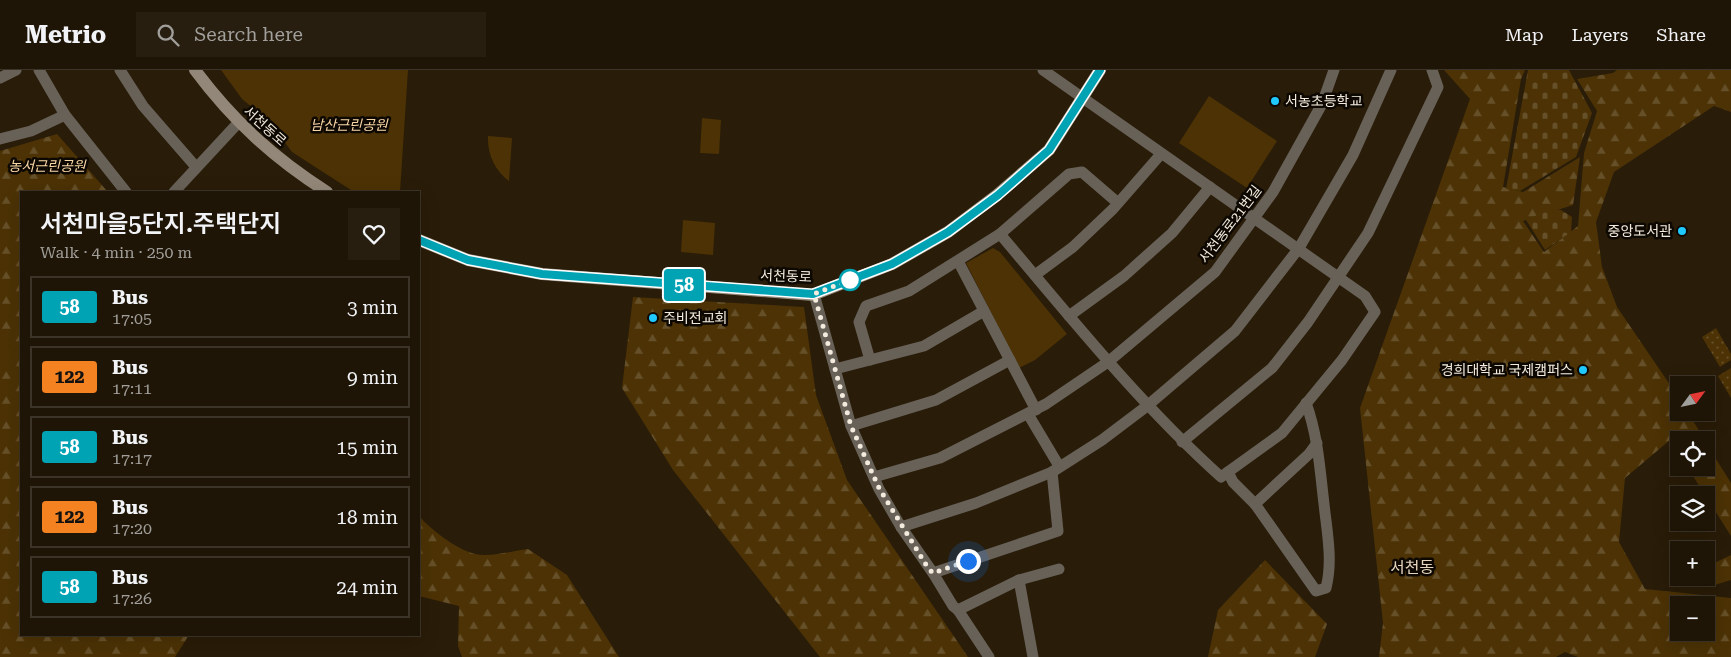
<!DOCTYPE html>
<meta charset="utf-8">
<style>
:root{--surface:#1f1506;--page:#271e10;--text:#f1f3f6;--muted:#a19f9b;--line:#3c3428}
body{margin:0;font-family:"Roboto Serif","Noto Sans KR",serif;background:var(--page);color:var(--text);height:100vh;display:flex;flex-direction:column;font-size:19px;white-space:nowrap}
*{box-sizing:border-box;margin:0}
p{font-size:16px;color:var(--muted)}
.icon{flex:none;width:28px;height:28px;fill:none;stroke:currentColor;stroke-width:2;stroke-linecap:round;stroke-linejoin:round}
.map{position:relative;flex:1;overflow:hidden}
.panel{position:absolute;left:20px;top:121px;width:400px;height:445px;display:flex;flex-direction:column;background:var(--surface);border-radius:0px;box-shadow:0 5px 20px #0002,0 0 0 1px var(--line)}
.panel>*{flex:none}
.badge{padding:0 10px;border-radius:4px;font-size:18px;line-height:32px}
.needle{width:32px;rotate:57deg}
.tools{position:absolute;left:1670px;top:306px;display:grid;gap:10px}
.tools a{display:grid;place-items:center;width:45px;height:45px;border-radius:0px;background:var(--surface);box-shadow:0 5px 20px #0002,0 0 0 1px var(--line);font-size:25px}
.you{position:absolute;width:25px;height:25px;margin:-12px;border:4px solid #fff;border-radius:50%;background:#1a73e8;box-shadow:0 0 0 8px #1a73e833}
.map>.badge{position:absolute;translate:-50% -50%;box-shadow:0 0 0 2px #fff}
.round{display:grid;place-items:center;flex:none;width:52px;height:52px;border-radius:0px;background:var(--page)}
.head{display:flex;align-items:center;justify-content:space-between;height:85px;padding:0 20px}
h1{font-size:24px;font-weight:600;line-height:38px}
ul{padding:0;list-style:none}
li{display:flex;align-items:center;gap:15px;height:62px;margin:0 10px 8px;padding:0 10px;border:2px solid var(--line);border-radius:0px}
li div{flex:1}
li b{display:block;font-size:19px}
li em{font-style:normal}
li .badge{min-width:55px;font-weight:700;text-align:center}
header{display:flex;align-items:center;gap:30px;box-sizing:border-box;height:70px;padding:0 25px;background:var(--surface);border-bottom:1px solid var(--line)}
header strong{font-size:24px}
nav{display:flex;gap:28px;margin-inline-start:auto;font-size:18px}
.search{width:350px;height:45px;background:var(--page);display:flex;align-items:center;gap:12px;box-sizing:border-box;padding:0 18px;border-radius:0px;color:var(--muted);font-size:19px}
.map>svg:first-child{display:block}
</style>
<header>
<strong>Metrio</strong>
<div class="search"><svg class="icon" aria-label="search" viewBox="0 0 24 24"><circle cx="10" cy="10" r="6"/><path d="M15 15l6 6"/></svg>Search here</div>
<nav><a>Map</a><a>Layers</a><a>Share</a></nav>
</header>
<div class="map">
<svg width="1731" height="587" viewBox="0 0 1731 587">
<defs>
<pattern id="grass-dots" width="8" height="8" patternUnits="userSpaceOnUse" patternTransform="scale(1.25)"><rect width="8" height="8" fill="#4c3205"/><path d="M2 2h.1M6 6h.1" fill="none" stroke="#665029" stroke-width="1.8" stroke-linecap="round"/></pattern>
<pattern id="forest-firs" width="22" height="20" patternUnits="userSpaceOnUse" patternTransform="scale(1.25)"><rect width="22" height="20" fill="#4c3205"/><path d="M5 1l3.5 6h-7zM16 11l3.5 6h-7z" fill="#665029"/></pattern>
<pattern id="cemetery-stones" width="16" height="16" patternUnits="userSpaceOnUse" patternTransform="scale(1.25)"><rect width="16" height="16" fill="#4c3205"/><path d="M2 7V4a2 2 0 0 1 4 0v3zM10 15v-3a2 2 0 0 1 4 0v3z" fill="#665029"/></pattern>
</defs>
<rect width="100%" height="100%" fill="#291c08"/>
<g fill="url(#grass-dots)">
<polygon points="1716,258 1731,284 1731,290 1720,297 1702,267"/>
<polygon points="1731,298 1731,328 1718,306"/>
</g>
<g fill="url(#forest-firs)" fill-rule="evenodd">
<path d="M1444 0H1525L1521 9 1503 117 1523 122 1580 87 1573 135 1523 151 1544 182 1578 156 1584 83 1597 41 1577 9 1613 3 1617 0H1731V42L1714 36 1614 102 1596 152 1602 197 1617 237 1679 328V342L1688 343 1705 370H1679V384L1670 370 1625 408 1619 472 1645 519 1731 528V587H1578L1565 582 1556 587H1379L1383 553 1360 338 1470 29ZM1679 535H1706V562H1679Z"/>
<polygon points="57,64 108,122 21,122 21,565 189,565 175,587 0,587 0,81"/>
<polygon points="633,227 804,237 816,325 847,410 968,587 820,587 673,400 622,318"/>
<polygon points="1706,373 1731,413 1731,466 1688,398 1706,398"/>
<path d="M419 446C432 461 464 486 485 485 499 485 513 481 528 479L567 505 619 587H462L458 576 459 536 419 526Z"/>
<polygon points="1731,485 1731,510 1708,517 1705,508 1706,497"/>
<polygon points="1265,490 1327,554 1315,587 1208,587 1218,540"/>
</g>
<g fill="url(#cemetery-stones)">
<polygon points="1528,0 1569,0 1592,43 1576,87 1520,121 1506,119"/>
<polygon points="1551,139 1561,140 1572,147 1571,162 1545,180 1526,150"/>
</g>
<g fill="#4c3205">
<polygon points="221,0 408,0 400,122 354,122 292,82 269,51 242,29"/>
<polygon points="1209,26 1277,71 1247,118 1179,73"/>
<polygon points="702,48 721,50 719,84 700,83"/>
<path d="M488 66 512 68 509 111C495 101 487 84 488 66Z"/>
<polygon points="683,150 715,153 713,185 681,182"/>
<polygon points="993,178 1000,182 1067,264 1035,290 1019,298 966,193"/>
<polygon points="0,269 16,280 0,304"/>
</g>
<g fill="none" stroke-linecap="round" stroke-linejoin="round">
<g stroke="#686158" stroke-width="11">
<polyline points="39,0 65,45 126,122"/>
<polyline points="120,0 143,36 196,97"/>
<polyline points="0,8 16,0"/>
<polyline points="0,69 31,61 65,45"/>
<polyline points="174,122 238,53"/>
<path d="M1000 164C1071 248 1139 333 1221 407L1282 363 1342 290 1375 242 1365 226 1043 0"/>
<polyline points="958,191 1036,340"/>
<polyline points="1035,205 1073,177 1113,139 1161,84"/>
<polyline points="814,224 851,356 879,419 901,457 933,503 1058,461 1052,402"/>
<polyline points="1069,246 1124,206 1172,163 1210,117"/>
<polyline points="870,290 859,252 866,236 909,221 1000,164 1069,104 1082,102 1118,133"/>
<polyline points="835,299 924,276 984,241"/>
<polyline points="1028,344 1059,396"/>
<polyline points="851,356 936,330 1010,290"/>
<polyline points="1182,372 1272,298 1308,252 1368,163 1438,17 1432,0"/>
<path d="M1228 402 1233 412 1255 434 1316 521 1326 518C1333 491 1327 462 1324 434 1320 400 1318 366 1306 333"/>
<polyline points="874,407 940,388 1046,334 1108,292 1215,202 1273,122 1322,34 1334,0"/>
<polyline points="1255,434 1309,384 1317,373"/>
<polyline points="901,457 976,433 1052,402 1102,370 1147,336 1235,261 1299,178 1353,85 1391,0"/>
<polyline points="933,503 953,536 958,540 989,587"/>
<polyline points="1019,510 1033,587"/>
<polyline points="958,540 1019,510 1059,499"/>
</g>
<g stroke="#928778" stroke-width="12">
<path d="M195 0C233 51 274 88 327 122"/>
<polyline points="419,170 468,190 542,204 813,225 892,194 948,162 997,125 1049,80 1100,0"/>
</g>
</g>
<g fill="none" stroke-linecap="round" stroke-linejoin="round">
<defs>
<polyline id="line" points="419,170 468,190 542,204 813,224 892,194 948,162 998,125 1049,80 1100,0"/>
</defs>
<use href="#line" stroke="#fff" stroke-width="11"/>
<use href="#line" stroke="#00a3b4" stroke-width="8"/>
<polyline stroke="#f3ebde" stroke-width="5" stroke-dasharray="0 9" points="850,210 814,224 851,356 879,418 928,498 933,503 968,491"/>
</g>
<g fill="#20c9fd" stroke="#0d0802" stroke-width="2">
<circle cx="1275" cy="31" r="5"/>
<circle cx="1682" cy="161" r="5"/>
<circle cx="653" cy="248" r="5"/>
<circle cx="1583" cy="300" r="5"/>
</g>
<circle fill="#fff" stroke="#00a3b4" stroke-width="2.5" cx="850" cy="210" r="10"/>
<g text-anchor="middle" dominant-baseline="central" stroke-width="5" stroke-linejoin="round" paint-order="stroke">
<g font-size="14" fill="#f3ebde" stroke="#0d0802" text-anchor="start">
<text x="1285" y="31">서농초등학교</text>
<text x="1672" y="161" text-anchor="end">중앙도서관</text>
<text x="663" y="248">주비전교회</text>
<text x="1573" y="300" text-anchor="end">경희대학교 국제캠퍼스</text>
</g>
<g font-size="14" font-style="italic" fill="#f9d6a5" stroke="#0d0802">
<text x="349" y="55">남산근린공원</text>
<text x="47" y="96">농서근린공원</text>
</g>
<g font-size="14" fill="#f3ebde" stroke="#0d0802">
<text transform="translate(265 56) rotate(42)">서천동로</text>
<text transform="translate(1230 154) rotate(-53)">서천동로21번길</text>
<text transform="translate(786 206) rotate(2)">서천동로</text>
</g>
<g font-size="16" fill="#e6d5bd" stroke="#0d0802">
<text x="1412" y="497">서천동</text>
</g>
</g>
</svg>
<div class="tools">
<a><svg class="needle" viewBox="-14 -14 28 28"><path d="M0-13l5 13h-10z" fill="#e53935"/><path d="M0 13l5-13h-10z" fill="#a19f9b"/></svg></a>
<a><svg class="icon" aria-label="locate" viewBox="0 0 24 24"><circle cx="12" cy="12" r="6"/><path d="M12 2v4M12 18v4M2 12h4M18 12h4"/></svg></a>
<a><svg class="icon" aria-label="layers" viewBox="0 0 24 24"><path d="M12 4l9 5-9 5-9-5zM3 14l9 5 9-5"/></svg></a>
<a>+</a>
<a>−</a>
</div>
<div class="you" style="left:968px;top:491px"></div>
<b class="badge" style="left:684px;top:215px;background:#00a3b4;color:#fff">58</b>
<section class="panel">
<div class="head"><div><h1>서천마을5단지.주택단지</h1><p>Walk · 4 min · 250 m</p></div><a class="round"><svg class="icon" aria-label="heart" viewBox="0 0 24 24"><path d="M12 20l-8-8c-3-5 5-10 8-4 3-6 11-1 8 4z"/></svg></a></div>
<ul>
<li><span class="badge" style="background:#00a3b4;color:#fff">58</span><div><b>Bus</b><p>17:05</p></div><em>3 min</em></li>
<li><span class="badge" style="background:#f58220;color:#111">122</span><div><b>Bus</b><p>17:11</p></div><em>9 min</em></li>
<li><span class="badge" style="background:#00a3b4;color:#fff">58</span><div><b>Bus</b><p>17:17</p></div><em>15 min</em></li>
<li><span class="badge" style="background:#f58220;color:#111">122</span><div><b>Bus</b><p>17:20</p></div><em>18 min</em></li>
<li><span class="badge" style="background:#00a3b4;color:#fff">58</span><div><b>Bus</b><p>17:26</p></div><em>24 min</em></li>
</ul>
</section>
</div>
